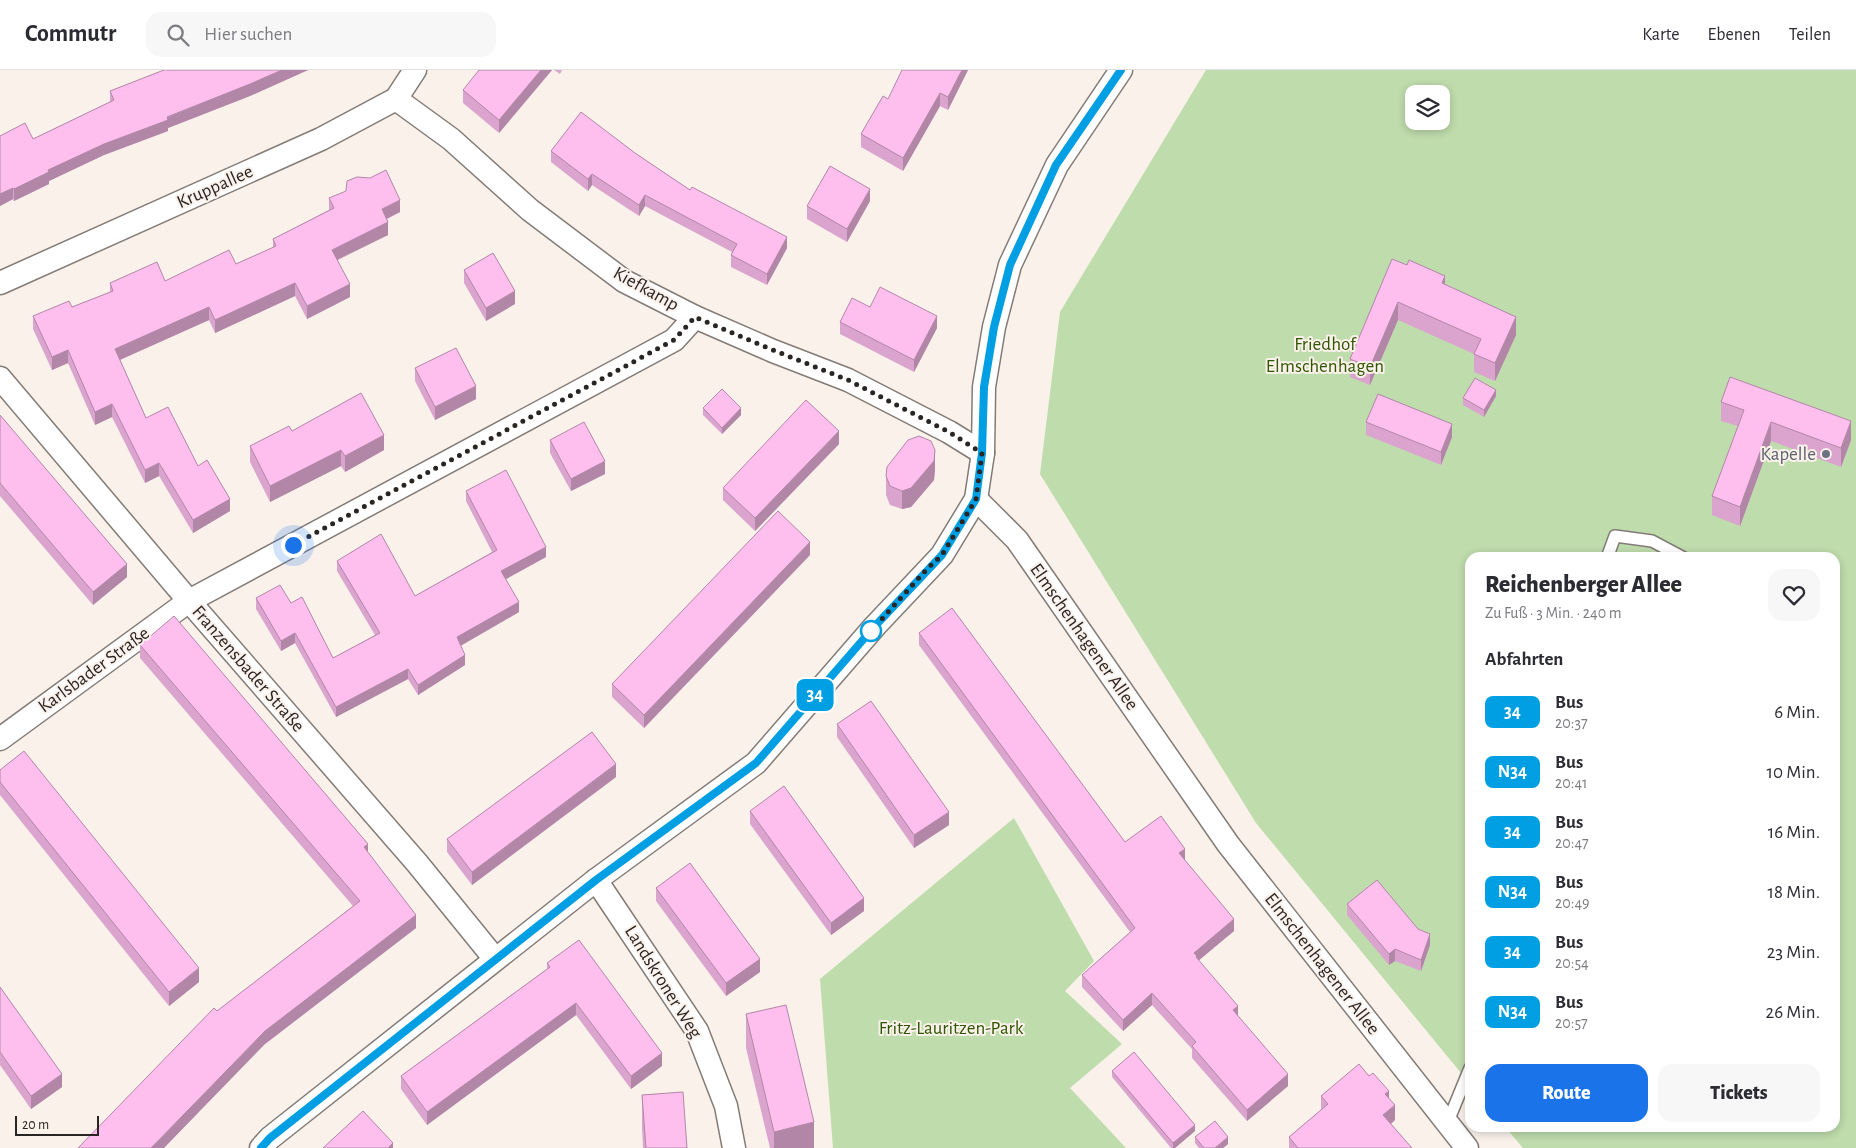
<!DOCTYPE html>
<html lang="de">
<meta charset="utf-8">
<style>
:root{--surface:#fff;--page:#f7f7f7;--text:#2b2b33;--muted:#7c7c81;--line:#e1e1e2;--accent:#1a73e8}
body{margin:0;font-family:"Alegreya Sans",sans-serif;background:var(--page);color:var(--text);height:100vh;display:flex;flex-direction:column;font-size:19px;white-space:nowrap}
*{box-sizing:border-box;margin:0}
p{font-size:16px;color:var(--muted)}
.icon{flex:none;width:28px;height:28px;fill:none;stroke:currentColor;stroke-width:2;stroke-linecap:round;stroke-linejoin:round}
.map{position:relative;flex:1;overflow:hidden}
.drawer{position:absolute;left:1465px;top:482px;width:375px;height:580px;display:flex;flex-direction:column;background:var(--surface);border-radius:15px;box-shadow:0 2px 8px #0003}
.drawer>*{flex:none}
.badge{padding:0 10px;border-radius:8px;font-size:18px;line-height:32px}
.controls{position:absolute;left:1405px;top:15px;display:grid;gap:10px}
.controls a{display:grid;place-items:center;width:45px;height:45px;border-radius:10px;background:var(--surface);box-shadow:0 2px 8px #0003;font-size:25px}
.scale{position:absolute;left:15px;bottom:12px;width:84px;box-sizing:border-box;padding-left:5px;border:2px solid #282523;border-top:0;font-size:14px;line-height:18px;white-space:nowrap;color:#282523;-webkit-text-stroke:4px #faf1eb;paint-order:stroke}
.you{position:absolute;width:25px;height:25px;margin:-12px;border:4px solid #fff;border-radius:50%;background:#1a73e8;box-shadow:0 0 0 8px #1a73e833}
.map>.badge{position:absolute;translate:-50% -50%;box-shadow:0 0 0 2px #fff}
h2{padding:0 20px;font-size:19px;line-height:45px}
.round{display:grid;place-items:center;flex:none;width:52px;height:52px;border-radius:15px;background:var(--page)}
.summary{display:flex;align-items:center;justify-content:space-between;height:85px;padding:0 20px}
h1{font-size:24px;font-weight:800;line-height:38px}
.cta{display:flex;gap:10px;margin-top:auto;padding:10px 20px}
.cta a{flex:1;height:58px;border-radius:15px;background:var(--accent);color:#fff;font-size:20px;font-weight:800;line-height:58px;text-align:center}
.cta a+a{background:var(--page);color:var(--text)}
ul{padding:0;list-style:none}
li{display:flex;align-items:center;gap:15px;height:60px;padding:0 20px}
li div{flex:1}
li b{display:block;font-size:19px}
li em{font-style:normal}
li .badge{min-width:55px;font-weight:700;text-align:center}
header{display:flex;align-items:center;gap:30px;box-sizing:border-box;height:70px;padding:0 25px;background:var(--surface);border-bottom:1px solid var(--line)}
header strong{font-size:24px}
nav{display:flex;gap:28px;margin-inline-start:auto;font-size:18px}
.search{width:350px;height:45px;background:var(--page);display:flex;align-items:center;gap:12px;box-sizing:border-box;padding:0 18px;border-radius:15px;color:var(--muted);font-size:19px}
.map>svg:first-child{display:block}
</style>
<header>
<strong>Commutr</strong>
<div class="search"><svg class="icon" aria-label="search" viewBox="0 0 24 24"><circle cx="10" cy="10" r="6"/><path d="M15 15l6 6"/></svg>Hier suchen</div>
<nav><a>Karte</a><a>Ebenen</a><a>Teilen</a></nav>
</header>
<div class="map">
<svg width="1856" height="1078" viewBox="0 0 1856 1078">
<rect width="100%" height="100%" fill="#faf1eb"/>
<g fill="#bfdcac" fill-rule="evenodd">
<path d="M1206 0H1856V1078H1523L1506 1058H1835V488H1470V1014L1256 753 1040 404 1060 242ZM1414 24H1441V51H1414Z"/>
<polygon points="1014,748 1094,891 1065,921 1122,974 1070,1018 1126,1078 833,1078 820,909"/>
</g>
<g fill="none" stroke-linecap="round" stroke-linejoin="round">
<defs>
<g id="service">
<polyline points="1607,488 1615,466 1652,471 1684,488"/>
<polyline points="1447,1054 1470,998"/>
</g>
<g id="minor">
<polyline points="396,29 451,69 530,140 624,211 695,247 773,281 848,310 949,362 983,383"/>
<polyline points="0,213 321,69 396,29 415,0"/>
<polyline points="0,308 189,531 417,793 495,889"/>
<polyline points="976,429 1017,470 1228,774 1467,1078"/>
<polyline points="0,669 189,531 674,270 695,247"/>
<polyline points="596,810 697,961 726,1036 734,1078"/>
<polyline points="261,1078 270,1068 596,810 756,693 875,556 942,485 976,429 983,383 984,317 994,257 1010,195 1057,95 1121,0"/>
</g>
</defs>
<use href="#service" stroke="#837b76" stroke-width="14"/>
<use href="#minor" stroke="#837b76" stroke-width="25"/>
<use href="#service" stroke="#fff" stroke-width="11"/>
<use href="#minor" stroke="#fff" stroke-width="22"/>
</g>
<g fill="#daa4ce">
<polygon points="164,0 308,0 250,26 168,58 168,61 104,85 49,111 49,114 14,131 13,129 0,136 0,66 33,69 110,32 110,21"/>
<polygon points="552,0 499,63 463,33 463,20"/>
<polygon points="554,0 562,0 560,4"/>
<polygon points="968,0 948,40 940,36 903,101 861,77 861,64 888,29"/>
<polygon points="551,81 635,83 690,120 787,178 767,215 731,197 731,185 732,182 645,136 639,146 592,115 588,121 551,92"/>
<polygon points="329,128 400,142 387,149 388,165 338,190 350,227 307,249 295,226 215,263 209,250 120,290 146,348 198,396 230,441 193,463 159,406 145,413 112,347 95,355 68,293 52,300 33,259 33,246 72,237 110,222 110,213 165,211 236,194 273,178 273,169 329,140"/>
<polygon points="870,131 847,172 807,149 807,136"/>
<polygon points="1392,189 1445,215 1516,265 1495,311 1474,302 1474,284 1398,250 1370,315 1350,307 1350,289"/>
<polygon points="464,200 515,234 486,251 464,213"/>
<polygon points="870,237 937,258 914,302 840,264 840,252"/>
<polygon points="415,298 476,329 435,350 415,311"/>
<polygon points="1496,326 1484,347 1463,335 1463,328"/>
<polygon points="1721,332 1851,370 1841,397 1771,371 1740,456 1712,445 1712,426 1738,356 1721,351"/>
<polygon points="703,338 741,345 722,364 703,345"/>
<polygon points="0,345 127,507 93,535 0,426"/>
<polygon points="1366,352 1452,367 1441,395 1366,365"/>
<polygon points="292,361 384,380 345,402 341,396 270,432 250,392 250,376"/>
<polygon points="550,370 605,404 571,421 550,383"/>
<polygon points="839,374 755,461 723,430 723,418"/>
<polygon points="935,399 934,410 911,437 902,439 890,435 886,425 886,406"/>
<polygon points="466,421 546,487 505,509 519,542 461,575 465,595 418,625 408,609 336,647 295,573 281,581 256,539 256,528 291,533 333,588 375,565 337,501 337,491 415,526 492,482 466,431"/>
<polygon points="810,485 644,658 612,627 612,614"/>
<polygon points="919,563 1125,772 1185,790 1234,861 1198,890 1288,1016 1247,1051 1192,988 1192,979 1152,935 1123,961 1082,917 1082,905 1130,862 919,575"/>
<polygon points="140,575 368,783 416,858 265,974 217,941 353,836 140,588"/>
<polygon points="837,654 949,755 914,778 837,667"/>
<polygon points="0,700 199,912 169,936 0,725"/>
<polygon points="616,707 472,815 447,782 447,769"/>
<polygon points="750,741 864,841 831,865 750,754"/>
<polygon points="656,818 760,902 726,926 656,831"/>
<polygon points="1347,834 1430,875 1421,901 1395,891 1389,895 1347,845"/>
<polygon points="547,893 662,996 631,1019 576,945 427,1055 401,1019 401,1006 547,899"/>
<polygon points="0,917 62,1017 31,1039 0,995"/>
<polygon points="746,944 814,1078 770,1078 746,978"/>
<polygon points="1112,1001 1195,1061 1175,1078 1171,1078 1112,1007"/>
<polygon points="642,1025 687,1078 643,1078 642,1058"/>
<polygon points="1321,1026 1389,1028 1395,1050 1391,1054 1412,1078 1289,1078 1289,1067 1321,1040"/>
<polygon points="1195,1067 1228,1074 1223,1078 1199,1078 1195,1073"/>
</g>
<g fill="#b286a7">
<polygon points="282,0 308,0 250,26 168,58 168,61 104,85 49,111 49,114 14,131 14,119 48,100 104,74"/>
<polygon points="541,0 552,0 499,63 499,50"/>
<polygon points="962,0 968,0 948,40 948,27"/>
<polygon points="940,23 940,36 903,101 903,88"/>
<polygon points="592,104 592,115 588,121 588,109"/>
<polygon points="13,118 13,129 0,136 0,124"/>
<polygon points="870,119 870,131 847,172 847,159"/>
<polygon points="645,125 645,136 639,146 639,135"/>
<polygon points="400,130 400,142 382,151 382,139"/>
<polygon points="388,152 388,165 332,192 332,180"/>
<polygon points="787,167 787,178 767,215 767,204"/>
<polygon points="1445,206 1445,224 1442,213"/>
<polygon points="295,213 295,226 215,263 215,250"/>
<polygon points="350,214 350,227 307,249 307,236"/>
<polygon points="515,221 515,234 486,251 486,238"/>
<polygon points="1398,232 1398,250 1370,315 1370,297"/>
<polygon points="209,237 209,250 115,292 115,279"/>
<polygon points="937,246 937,258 914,302 914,290"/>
<polygon points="1516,247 1516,265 1495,311 1495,293"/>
<polygon points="68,280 68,293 52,300 52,287"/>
<polygon points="476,316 476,329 435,350 435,337"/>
<polygon points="1496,320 1496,326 1484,347 1484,340"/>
<polygon points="112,334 112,347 95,355 95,342"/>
<polygon points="741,338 741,345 722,364 722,358"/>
<polygon points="1851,351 1851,370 1841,397 1841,378"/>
<polygon points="1771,352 1771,371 1740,456 1740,437"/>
<polygon points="1452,354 1452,367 1441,395 1441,382"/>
<polygon points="839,361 839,374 755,461 755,448"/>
<polygon points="384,365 384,380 345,402 345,386"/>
<polygon points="341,380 341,396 270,432 270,416"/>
<polygon points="935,380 935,399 934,410 911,437 902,439 902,421"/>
<polygon points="605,391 605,404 571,421 571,409"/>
<polygon points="159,393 159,406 145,413 145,400"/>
<polygon points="230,429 230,441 193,463 193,450"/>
<polygon points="810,472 810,485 644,658 644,645"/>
<polygon points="546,477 546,487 501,512 501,501"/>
<polygon points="127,494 127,507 93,535 93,522"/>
<polygon points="519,532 519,542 457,578 457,567"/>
<polygon points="295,563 295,573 281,581 281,571"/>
<polygon points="465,585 465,595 418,625 418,615"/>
<polygon points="408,599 408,609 336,647 336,637"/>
<polygon points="616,694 616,707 472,815 472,802"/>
<polygon points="949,742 949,755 914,778 914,765"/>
<polygon points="368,774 368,787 364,777"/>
<polygon points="1185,779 1185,791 1179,783"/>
<polygon points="864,828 864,841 831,865 831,853"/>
<polygon points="416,845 416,858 265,974 164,1078 151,1078 265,961"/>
<polygon points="1234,849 1234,861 1197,892 1194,883"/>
<polygon points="1430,864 1430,875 1421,901 1421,890"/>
<polygon points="1395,879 1395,891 1389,895 1389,884"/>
<polygon points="760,889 760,902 726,926 726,913"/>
<polygon points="199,898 199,912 169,936 169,922"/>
<polygon points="1152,923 1152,935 1123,961 1123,950"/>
<polygon points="576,933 576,945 427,1055 427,1042"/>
<polygon points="1238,936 1238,947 1233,940"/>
<polygon points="662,983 662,996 631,1019 631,1006"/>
<polygon points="62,1004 62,1017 31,1039 31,1026"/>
<polygon points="1288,1004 1288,1016 1247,1051 1247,1040"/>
<polygon points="1389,1021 1389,1036 1385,1024"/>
<polygon points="1395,1035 1395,1050 1383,1060 1383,1045"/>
<polygon points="814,1052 814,1078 774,1078 774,1062"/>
<polygon points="1195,1055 1195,1061 1175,1078 1173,1078 1173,1073"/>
<polygon points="1228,1067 1228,1074 1223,1078 1215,1078"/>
<polygon points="393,1073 393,1078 388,1078"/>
</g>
<g fill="#febfef" stroke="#b286a7">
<polygon points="164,0 282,0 250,14 167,47 168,50 104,74 48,100 49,102 14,119 13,118 0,124 0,66 25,53 33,69 114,30 110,21"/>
<polygon points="479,0 541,0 499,50 463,20"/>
<polygon points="902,0 962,0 948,27 940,23 903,88 861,64 883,26 888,29"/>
<polygon points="581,42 635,83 690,120 692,117 787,167 767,204 731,185 737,174 645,125 639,135 592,104 588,109 551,81"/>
<polygon points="830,96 870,119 847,159 807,136"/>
<polygon points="386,100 400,130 382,139 388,152 332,180 350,214 307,236 295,213 215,250 209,237 115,279 146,348 168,337 198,396 207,390 230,429 193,450 159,393 145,400 112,334 95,342 68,280 52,287 33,246 69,231 72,237 113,221 110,213 157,192 165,211 229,180 236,194 276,176 273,169 334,138 329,128 346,121 347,111 357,107 370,108"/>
<polygon points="493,183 515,221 486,238 464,200"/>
<polygon points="1392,189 1407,195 1409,190 1445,206 1442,213 1516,247 1495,293 1474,284 1481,269 1398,232 1370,297 1350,289"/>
<polygon points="880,217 937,246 914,290 840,252 852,228 870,237"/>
<polygon points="456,278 476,316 435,337 415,298"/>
<polygon points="1730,307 1851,351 1841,378 1771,352 1740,437 1712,426 1744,340 1721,332"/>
<polygon points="1475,308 1496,320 1484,340 1463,328"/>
<polygon points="722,319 741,338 722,358 703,338"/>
<polygon points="361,323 384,365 345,386 341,380 270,416 250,376 289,356 292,361"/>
<polygon points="1378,324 1452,354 1441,382 1366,352"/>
<polygon points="806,330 839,361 755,448 723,418"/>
<polygon points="0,345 127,494 93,522 0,413"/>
<polygon points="584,352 605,391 571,409 550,370"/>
<polygon points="919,366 931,371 935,380 934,391 911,418 902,421 890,416 886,406 887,397 908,370"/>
<polygon points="506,400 546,477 501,501 519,532 457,567 465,585 418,615 408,599 336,637 295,563 281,571 256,528 280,515 291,533 302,527 333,588 380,563 337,491 381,464 415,526 497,480 466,421"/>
<polygon points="778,441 810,472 644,645 612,614"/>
<polygon points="952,538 1125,772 1161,746 1185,779 1179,783 1234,849 1194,883 1197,886 1196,887 1238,936 1233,940 1288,1004 1247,1040 1192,976 1196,972 1152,923 1123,950 1082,905 1135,858 919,563"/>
<polygon points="174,546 368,774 364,777 416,845 265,961 151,1078 78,1078 214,938 217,941 360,831 140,575"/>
<polygon points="871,631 949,742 914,765 837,654"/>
<polygon points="592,662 616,694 472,802 447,769"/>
<polygon points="24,681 199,898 169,922 0,712 0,700"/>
<polygon points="784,716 864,828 831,853 750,741"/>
<polygon points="690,793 760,889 726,913 656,818"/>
<polygon points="1377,810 1418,859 1430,864 1421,890 1395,879 1389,884 1347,834"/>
<polygon points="579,870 662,983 631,1006 576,933 427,1042 401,1006 550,897 547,893"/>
<polygon points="0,917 62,1004 31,1026 0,982"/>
<polygon points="786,935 814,1052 774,1062 746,944"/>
<polygon points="1134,982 1195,1055 1173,1073 1112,1001"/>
<polygon points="1359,994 1369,1006 1373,1003 1389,1021 1385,1024 1395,1035 1383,1045 1412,1078 1298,1078 1289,1067 1328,1034 1321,1026"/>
<polygon points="683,1022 687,1078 646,1078 642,1025"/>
<polygon points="363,1041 393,1073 388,1078 323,1078"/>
<polygon points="1215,1051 1228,1067 1215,1078 1204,1078 1195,1067"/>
</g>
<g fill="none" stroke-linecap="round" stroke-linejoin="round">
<defs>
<polyline id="line" points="261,1078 270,1068 596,810 756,693 875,556 942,485 976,429 982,383 984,317 994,257 1010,195 1056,95 1121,0"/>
</defs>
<use href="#line" stroke="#fff" stroke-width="11"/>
<use href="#line" stroke="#009ee3" stroke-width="8"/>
<polyline stroke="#282523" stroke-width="5" stroke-dasharray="0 9" points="293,475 674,270 695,247 773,280 848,310 949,362 982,383 976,429 942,485 927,499 871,561"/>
</g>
<circle fill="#6b7280" stroke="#faf1eb" stroke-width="2" cx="1826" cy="384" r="5"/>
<circle fill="#fff" stroke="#009ee3" stroke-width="2.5" cx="871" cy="561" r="10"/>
<g text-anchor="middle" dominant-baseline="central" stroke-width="4" stroke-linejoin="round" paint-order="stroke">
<g font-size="19" fill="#282523" stroke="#faf1eb">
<text transform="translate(215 117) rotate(-24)">Kruppallee</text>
<text transform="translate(646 219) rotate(29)">Kiefkamp</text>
<text transform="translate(1084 567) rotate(55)">Elmschenhagener Allee</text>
<text transform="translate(248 599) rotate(49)">Franzensbader Straße</text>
<text transform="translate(94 600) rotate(-36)">Karlsbader Straße</text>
<text transform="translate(1322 894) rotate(52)">Elmschenhagener Allee</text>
<text transform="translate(663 912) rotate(58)">Landskroner Weg</text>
</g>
<g font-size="19" fill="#2f5700" stroke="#faf1eb">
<text x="1325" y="274">Friedhof<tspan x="1325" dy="22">Elmschenhagen</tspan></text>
<text x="951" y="958">Fritz-Lauritzen-Park</text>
</g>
<g font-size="19" fill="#5b616d" stroke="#faf1eb" text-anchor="end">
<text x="1816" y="384">Kapelle</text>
</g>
</g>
</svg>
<div class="controls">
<a><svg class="icon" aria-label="layers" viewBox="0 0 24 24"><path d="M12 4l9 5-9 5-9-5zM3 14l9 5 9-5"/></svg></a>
</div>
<div class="scale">20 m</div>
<div class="you" style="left:293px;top:475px"></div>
<b class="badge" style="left:815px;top:625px;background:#009ee3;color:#fff">34</b>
<section class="drawer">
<div class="summary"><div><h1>Reichenberger Allee</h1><p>Zu Fuß · 3 Min. · 240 m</p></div><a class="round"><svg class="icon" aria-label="heart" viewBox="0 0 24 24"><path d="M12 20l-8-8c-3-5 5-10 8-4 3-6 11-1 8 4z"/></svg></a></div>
<h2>Abfahrten</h2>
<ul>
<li><span class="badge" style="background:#009ee3;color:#fff">34</span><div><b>Bus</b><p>20:37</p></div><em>6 Min.</em></li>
<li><span class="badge" style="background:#009ee3;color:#fff">N34</span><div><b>Bus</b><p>20:41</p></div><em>10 Min.</em></li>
<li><span class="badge" style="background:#009ee3;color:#fff">34</span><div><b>Bus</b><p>20:47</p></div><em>16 Min.</em></li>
<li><span class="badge" style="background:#009ee3;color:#fff">N34</span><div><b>Bus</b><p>20:49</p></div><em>18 Min.</em></li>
<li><span class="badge" style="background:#009ee3;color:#fff">34</span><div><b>Bus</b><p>20:54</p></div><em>23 Min.</em></li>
<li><span class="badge" style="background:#009ee3;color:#fff">N34</span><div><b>Bus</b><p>20:57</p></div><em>26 Min.</em></li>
</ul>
<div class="cta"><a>Route</a><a>Tickets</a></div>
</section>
</div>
